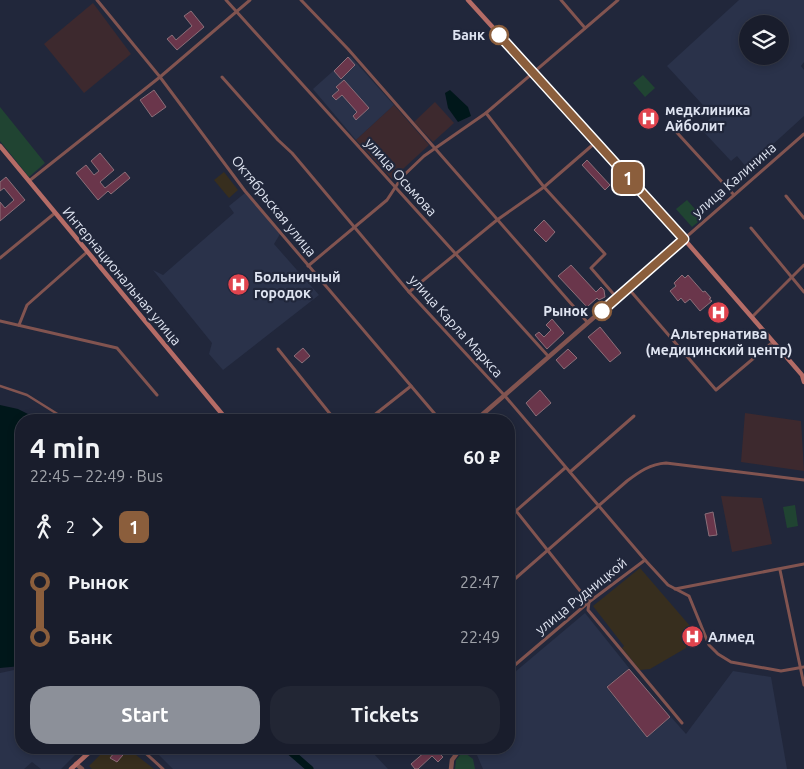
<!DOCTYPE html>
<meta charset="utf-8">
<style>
:root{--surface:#191d2c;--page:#222634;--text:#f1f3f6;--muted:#9fa2a9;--line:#373b48;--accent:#8c9099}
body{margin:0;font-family:Ubuntu,sans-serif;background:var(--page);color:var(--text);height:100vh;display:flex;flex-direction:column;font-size:19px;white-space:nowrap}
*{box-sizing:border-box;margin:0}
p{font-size:16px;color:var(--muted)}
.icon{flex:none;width:28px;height:28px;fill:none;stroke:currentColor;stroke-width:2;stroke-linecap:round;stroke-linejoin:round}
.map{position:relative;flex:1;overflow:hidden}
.panel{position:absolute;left:15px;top:414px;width:500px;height:340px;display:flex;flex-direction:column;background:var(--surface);border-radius:20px;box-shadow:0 2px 8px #0003,0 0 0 1px var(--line)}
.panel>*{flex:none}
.badge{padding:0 10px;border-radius:8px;font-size:18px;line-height:32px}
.fabs{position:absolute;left:739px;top:15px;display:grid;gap:10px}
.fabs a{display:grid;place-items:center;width:50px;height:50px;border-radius:50%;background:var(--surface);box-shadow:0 2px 8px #0003,0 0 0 1px var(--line);font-size:25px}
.map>.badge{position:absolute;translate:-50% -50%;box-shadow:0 0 0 2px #fff}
.legs{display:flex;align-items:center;gap:8px;height:55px;padding:0 15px;font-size:16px}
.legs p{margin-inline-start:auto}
.summary{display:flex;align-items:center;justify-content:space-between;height:85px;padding:0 15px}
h1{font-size:28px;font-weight:700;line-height:38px}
.cta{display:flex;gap:10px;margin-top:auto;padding:10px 15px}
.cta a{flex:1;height:58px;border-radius:20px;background:var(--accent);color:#fff;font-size:20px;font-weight:700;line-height:58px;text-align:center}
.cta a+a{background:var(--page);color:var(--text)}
ul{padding:0 15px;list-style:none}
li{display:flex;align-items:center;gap:18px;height:55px;font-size:19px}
li i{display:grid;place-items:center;width:8px;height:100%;margin:0 6px;background:currentColor}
li i::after{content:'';width:12px;height:12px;margin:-6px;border:4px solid;border-radius:50%;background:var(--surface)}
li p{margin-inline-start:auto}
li:first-child i{background:linear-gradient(#0000 50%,currentColor 0)}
li:last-child i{background:linear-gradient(currentColor 50%,#0000 0)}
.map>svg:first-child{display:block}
</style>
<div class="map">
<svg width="804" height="769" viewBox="0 0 804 769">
<rect width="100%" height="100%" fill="#21273b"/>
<g fill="#372e1e">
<polygon points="224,172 238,190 229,198 214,180"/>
<polygon points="640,568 690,626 686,648 650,669 640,670 622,648 624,646 593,606"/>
<polygon points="107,748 127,748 154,769 92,769 89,766"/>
</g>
<g fill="#2a324a" fill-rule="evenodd">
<path d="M739 0H804V62L801 66 804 70V116L747 168 737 156 731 161 700 128 713 116 667 66ZM748 24H780V56H748Z"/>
<polygon points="350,56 394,105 356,140 313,89"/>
<polygon points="245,193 280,234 274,244 319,295 223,370 209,354 212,343 153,270 163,275 234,213 229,206"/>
<polygon points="585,613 629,668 606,687 647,737 671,717 686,734 733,671 771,677 787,769 483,769 474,748 509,748 509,677"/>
<polygon points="14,670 21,671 21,748 82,748 61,769 41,769 32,762 24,769 0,769 0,673"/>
<polygon points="147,748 187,748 191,751 195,748 381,748 374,754 388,769 173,769 157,753 156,754"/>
</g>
<g fill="#3d292e">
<polygon points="93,3 131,54 84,93 44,44"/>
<polygon points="435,102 454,123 433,142 414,122"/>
<polygon points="394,105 429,145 392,179 356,140"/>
<polygon points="745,413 801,421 804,471 741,462"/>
<polygon points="721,496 762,498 772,544 732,552"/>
</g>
<g fill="#204432">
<polygon points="643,75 655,88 645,97 633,83"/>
<polygon points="0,107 45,163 29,177 0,141"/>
<polygon points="687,200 703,218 692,227 676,209"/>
<polygon points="795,505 798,526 787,528 783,507"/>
<polygon points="465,753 473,759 475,769 455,769 456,760 461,754"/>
</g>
<g fill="#00171a">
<polygon points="450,90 468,107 471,116 458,122 448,108 445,93"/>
<polygon points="0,405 18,409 40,420 21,420 21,666 0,668"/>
</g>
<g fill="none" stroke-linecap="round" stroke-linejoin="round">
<polyline stroke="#00171a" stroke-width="7" points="286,748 310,769"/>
</g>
<g fill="#6a364b" stroke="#8b6f79">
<polygon points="191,11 204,27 177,50 167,39 172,35 176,40 192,26 184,16"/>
<polygon points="348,57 355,65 341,79 334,71"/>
<polygon points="344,80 369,108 356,120 353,116 357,112 342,95 336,100 332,96 339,90 336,87"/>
<polygon points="154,90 166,107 152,117 140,100"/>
<polygon points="100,153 114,170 100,182 105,188 125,172 130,178 111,194 108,191 98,200 76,173 86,165 94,175 99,171 91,161"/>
<polygon points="587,160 610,185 605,190 582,165"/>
<polygon points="6,177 25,200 0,221 0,202 5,208 14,200 4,188 0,191 0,182"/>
<polygon points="544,220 555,232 546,242 534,230"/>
<polygon points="571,265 596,292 601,287 604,290 605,297 599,300 597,298 587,307 558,276"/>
<polygon points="682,275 685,278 688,275 703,292 705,291 711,298 709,299 712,301 700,311 690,299 685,303 681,298 678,301 670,291 676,286 674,283"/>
<polygon points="552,319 564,333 547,349 535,335 539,332 544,337 551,330 546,325"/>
<polygon points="600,327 621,353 610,362 588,337"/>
<polygon points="303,348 310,356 302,363 294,356"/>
<polygon points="568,349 577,358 564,369 556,360"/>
<polygon points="540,390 551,403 536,416 526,403"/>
<polygon points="713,512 717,535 709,536 705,514"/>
<polygon points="629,669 670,717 647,737 607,687"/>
<polygon points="108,748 127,748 128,749 117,762 110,758 114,753"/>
<polygon points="423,748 434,748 443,757 438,762 432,756 418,769 415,769 411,764 426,751"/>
</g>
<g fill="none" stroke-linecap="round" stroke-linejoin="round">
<polyline stroke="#825450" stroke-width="2.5" points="0,386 27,395 67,420"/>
<g stroke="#825450" stroke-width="3">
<polyline points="97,0 160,77 245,191 440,420"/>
<polyline points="226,0 549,357"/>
<polyline points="301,0 348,49 588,323"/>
<polyline points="561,0 585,28"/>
<polyline points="222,77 278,140 292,153 409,292 505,396 645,560 668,585 689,596 709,645 718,654 731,662 781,671 804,667"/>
<polyline points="486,113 544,187 605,254 591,268 617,298"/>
<polyline points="670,125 734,195"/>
<polyline points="29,181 160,77 250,0"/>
<polyline points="786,196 804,218"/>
<polyline points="751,228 804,292"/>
<polyline points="684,239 804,134"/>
<polyline points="0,258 55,213"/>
<polyline points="308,266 387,200 402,177 424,156 486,113 618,0"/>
<polyline points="628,288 716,390 773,342"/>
<polyline points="409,292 497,220 544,187 596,142"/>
<polyline points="752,317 804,265"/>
<polyline points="0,321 117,348 157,395"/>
<polyline points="19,325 27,305 87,252"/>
<polyline points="278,349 335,420"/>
<polyline points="368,420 411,386"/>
<polyline points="570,472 634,416"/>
<polyline points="509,502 589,602 588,610 682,723"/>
<polyline points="509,517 565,468"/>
<polyline points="780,570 804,685"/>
<path d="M509 584 627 481C639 472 650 464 666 463L804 480"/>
<polyline points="675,589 804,564"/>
<polyline points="509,670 589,602 645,560"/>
<polyline points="140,748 163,769"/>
</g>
<g stroke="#825450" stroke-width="4.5">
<polyline points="476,420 684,239"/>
<polyline points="76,764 82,769"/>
<polyline points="451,769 452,760 461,748"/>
</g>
<g stroke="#b56c66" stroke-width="4.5">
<polyline points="468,0 684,239 802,375 804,382"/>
<polyline points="0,146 227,420"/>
<polyline points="71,769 94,748"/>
</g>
</g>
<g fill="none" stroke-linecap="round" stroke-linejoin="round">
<defs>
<polyline id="line-1" points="499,35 684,239 602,311"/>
</defs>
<use href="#line-1" stroke="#fff" stroke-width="11"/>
<use href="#line-1" stroke="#8b5e3c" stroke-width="8"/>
</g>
<defs>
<symbol id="hospital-disc" viewBox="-11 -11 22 22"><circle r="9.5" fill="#e0444e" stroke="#21273b"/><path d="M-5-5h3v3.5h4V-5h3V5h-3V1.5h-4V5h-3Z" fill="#fff"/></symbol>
</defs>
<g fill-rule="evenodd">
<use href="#hospital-disc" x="636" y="106" width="25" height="25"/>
<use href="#hospital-disc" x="226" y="272" width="25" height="25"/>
<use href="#hospital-disc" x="706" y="300" width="25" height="25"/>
<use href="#hospital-disc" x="680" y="624" width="25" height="25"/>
</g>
<g fill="#fff" stroke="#8b5e3c" stroke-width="2.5">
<circle cx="499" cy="35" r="9"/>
<circle cx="602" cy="311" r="9"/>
</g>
<g text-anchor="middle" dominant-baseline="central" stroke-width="4.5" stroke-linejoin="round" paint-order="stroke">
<g font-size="14" font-weight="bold" fill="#dfe4f1" stroke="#21273b" text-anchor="end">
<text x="485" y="35">Банк</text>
<text x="588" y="311">Рынок</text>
</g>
<g font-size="14" font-weight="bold" fill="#dfe4f1" stroke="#21273b" text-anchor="start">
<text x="665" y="110">медклиника<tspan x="665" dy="16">Айболит</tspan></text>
<text x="254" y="277">Больничный<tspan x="254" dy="16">городок</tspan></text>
<text x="719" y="334" text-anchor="middle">Альтернатива<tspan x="719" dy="16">(медицинский центр)</tspan></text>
<text x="708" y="637">Алмед</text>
</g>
<g font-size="14" fill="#dfe4f1" stroke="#21273b">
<text transform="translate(401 177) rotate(48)">улица Осьмова</text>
<text transform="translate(734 180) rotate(-41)">улица Калинина</text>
<text transform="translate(274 206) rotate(51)">Октябрьская улица</text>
<text transform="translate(122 276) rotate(50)">Интернациональная улица</text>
<text transform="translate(456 326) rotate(48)">улица Карла Маркса</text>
<text transform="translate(581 596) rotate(-39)">улица Рудницкой</text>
</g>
</g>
</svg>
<div class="fabs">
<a><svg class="icon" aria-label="layers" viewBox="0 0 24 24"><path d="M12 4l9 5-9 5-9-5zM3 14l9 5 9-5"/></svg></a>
</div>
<b class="badge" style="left:628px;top:178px;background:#8b5e3c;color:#fff">1</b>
<section class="panel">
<div class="summary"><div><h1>4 min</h1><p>22:45 – 22:49 · Bus</p></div><b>60 ₽</b></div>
<div class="legs"><svg class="icon" aria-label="walk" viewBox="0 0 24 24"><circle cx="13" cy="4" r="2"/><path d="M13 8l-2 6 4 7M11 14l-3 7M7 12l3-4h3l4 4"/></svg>2<svg class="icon" aria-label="forward" viewBox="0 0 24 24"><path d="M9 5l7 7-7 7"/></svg><b class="badge" style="background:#8b5e3c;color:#fff">1</b></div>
<ul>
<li><i style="color:#8b5e3c"></i><b>Рынок</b><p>22:47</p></li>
<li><i style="color:#8b5e3c"></i><b>Банк</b><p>22:49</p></li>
</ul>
<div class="cta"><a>Start</a><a>Tickets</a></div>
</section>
</div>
